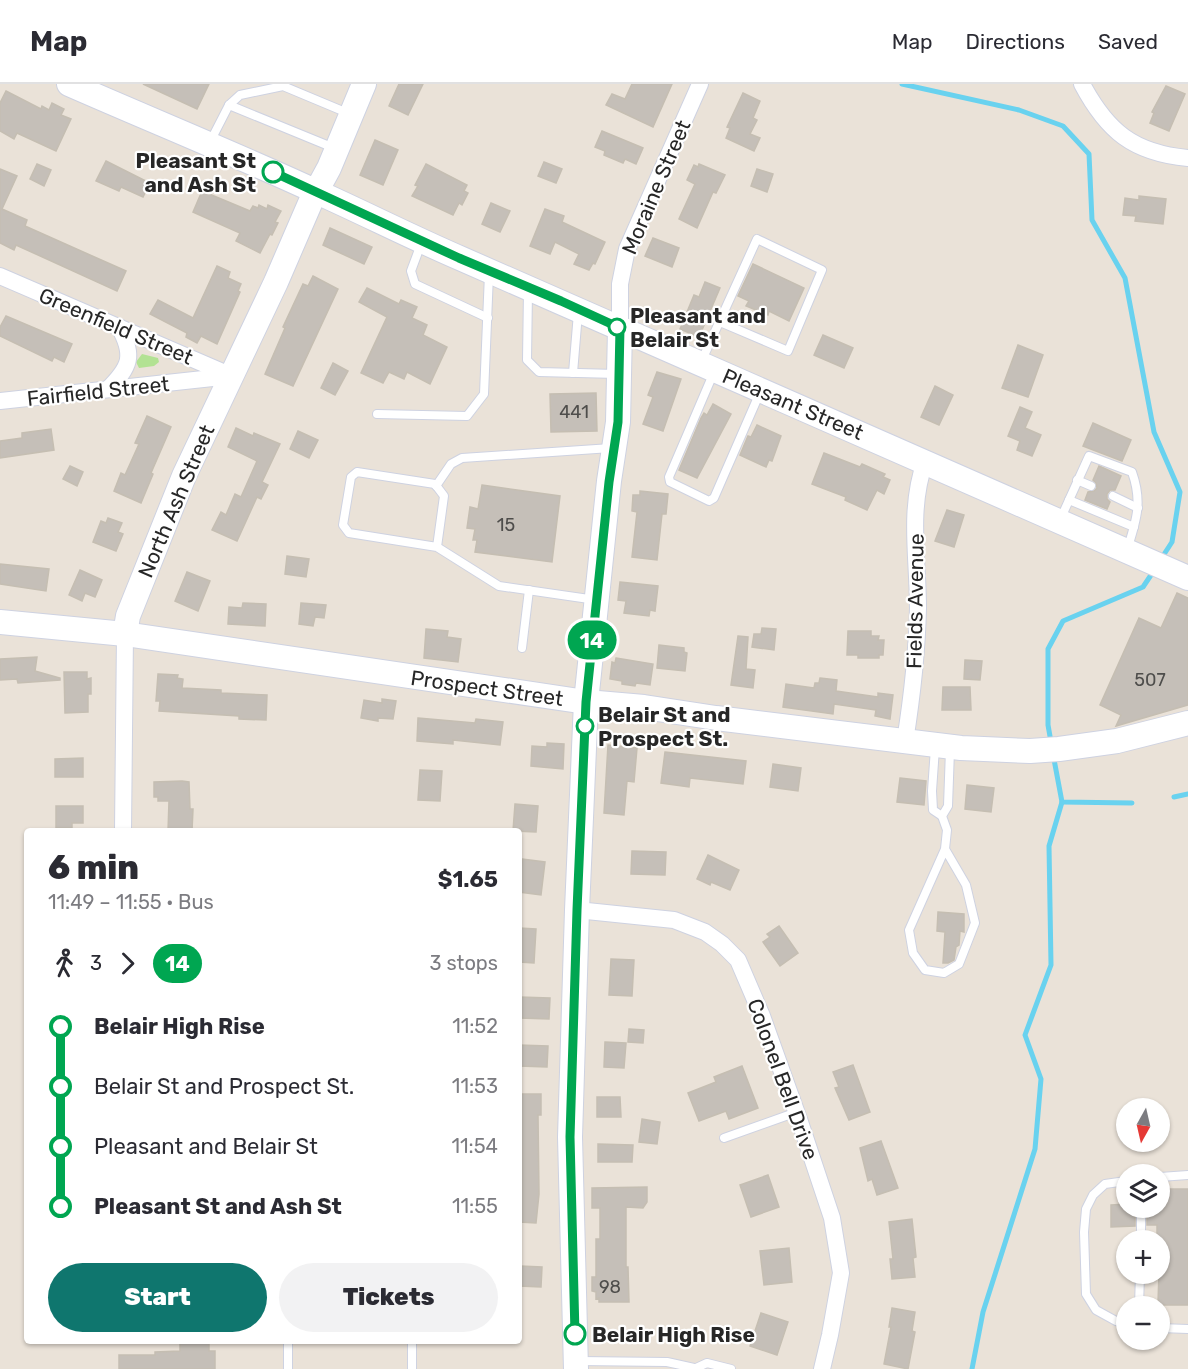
<!DOCTYPE html>
<meta charset="utf-8">
<style>
:root{--surface:#fff;--page:#f2f2f3;--text:#2b2b33;--muted:#7c7c81;--line:#e1e1e2;--accent:#0f766e}
body{margin:0;font-family:Rubik,sans-serif;background:var(--page);color:var(--text);height:100vh;display:flex;flex-direction:column;font-size:22px;white-space:nowrap}
*{box-sizing:border-box;margin:0}
p{font-size:20px;color:var(--muted)}
.icon{flex:none;width:33px;height:33px;fill:none;stroke:currentColor;stroke-width:2;stroke-linecap:round;stroke-linejoin:round}
.map{position:relative;flex:1;overflow:hidden}
.details{position:absolute;left:24px;top:744px;width:498px;height:516px;display:flex;flex-direction:column;background:var(--surface);border-radius:6px;box-shadow:0 2px 4px #0004}
.details>*{flex:none}
.badge{padding:0 12px;border-radius:20px;font-size:21px;line-height:39px}
.needle{width:39px;rotate:188deg}
.tools{position:absolute;left:1116px;top:1014px;display:grid;gap:12px}
.tools a{display:grid;place-items:center;width:54px;height:54px;border-radius:50%;background:var(--surface);box-shadow:0 2px 4px #0004;font-size:30px}
.map>.badge{position:absolute;translate:-50% -50%;box-shadow:0 0 0 3px #fff}
.legs{display:flex;align-items:center;gap:9px;height:66px;padding:0 24px;font-size:20px}
.legs p{margin-inline-start:auto}
.head{display:flex;align-items:center;justify-content:space-between;height:102px;padding:0 24px}
h1{font-size:33px;font-weight:800;line-height:45px}
.primary-button{display:flex;gap:12px;margin-top:auto;padding:12px 24px}
.primary-button a{flex:1;height:69px;border-radius:36px;background:var(--accent);color:#fff;font-size:24px;font-weight:800;line-height:69px;text-align:center}
.primary-button a+a{background:var(--page);color:var(--text)}
ul{padding:0 24px;list-style:none}
li{display:flex;align-items:center;gap:21px;height:60px;font-size:22px}
li i{display:grid;place-items:center;width:9px;height:100%;margin:0 8px;background:currentColor}
li i::after{content:'';width:15px;height:15px;margin:-8px;border:4px solid;border-radius:50%;background:var(--surface)}
li p{margin-inline-start:auto}
li:first-child i{background:linear-gradient(#0000 50%,currentColor 0)}
li:last-child i{background:linear-gradient(currentColor 50%,#0000 0)}
header{display:flex;align-items:center;gap:36px;box-sizing:border-box;height:84px;padding:0 30px;background:var(--surface);border-bottom:2px solid var(--line)}
header strong{font-size:28px}
nav{display:flex;gap:33px;margin-inline-start:auto;font-size:21px}
.map>svg:first-child{display:block}
</style>
<header>
<strong>Map</strong>
<nav><a>Map</a><a>Directions</a><a>Saved</a></nav>
</header>
<div class="map">
<svg width="1188" height="1285" viewBox="0 0 1188 1285">
<rect width="100%" height="100%" fill="#eae2d8"/>
<polygon fill="#b2e293" points="142,270 158,274 159,278 154,282 139,284 136,278"/>
<g fill="none" stroke-linecap="round" stroke-linejoin="round">
<g stroke="#69d2ef" stroke-width="5">
<polyline points="902,0 1019,26 1063,42 1089,70 1092,136 1125,194 1154,348 1180,408 1172,458 1161,475"/>
<polyline points="1051,658 1048,641 1048,565 1063,537 1143,503 1155,485"/>
<polyline points="1053,670 1062,718 1132,719"/>
<polyline points="1174,713 1188,710"/>
<polyline points="972,1285 983,1228 1035,1065 1041,995 1025,951 1051,881 1049,762 1062,718"/>
</g>
</g>
<g fill="#c5bfb8" stroke="#c5beb2" stroke-width="1.5">
<polygon points="143,0 209,0 197,25"/>
<polygon points="399,0 423,0 408,31 389,22"/>
<polygon points="632,0 672,0 653,43 606,21 612,10 625,15"/>
<polygon points="1166,2 1185,10 1169,47 1150,39 1154,29 1152,28"/>
<polygon points="6,7 41,25 42,22 49,26 52,19 64,25 61,31 71,35 56,67 17,49 14,55 0,47 0,19"/>
<polygon points="743,9 760,17 753,34 757,36 750,50 760,54 754,67 726,54 730,44 727,43"/>
<polygon points="602,47 643,64 636,80 625,75 623,79 604,71 605,67 595,63"/>
<polygon points="375,56 398,66 383,101 360,91"/>
<polygon points="106,77 150,99 143,113 121,103 119,107 96,97"/>
<polygon points="544,78 562,85 556,99 538,92"/>
<polygon points="37,80 51,86 44,102 30,95"/>
<polygon points="426,80 467,101 464,107 468,109 462,121 459,119 453,131 412,112 418,102 415,101"/>
<polygon points="699,80 725,91 716,109 713,108 697,144 679,135 695,100 687,96 694,81 698,83"/>
<polygon points="0,85 17,92 2,125 27,136 25,142 126,187 117,207 16,161 14,166 0,159"/>
<polygon points="757,85 773,90 767,108 751,102"/>
<polygon points="202,107 250,127 253,122 258,124 259,121 267,125 268,121 281,127 275,138 278,139 272,151 270,150 260,169 236,157 240,149 193,128"/>
<polygon points="1139,112 1166,115 1163,140 1135,137 1136,132 1123,131 1125,114 1139,116"/>
<polygon points="491,119 510,127 500,148 482,140"/>
<polygon points="545,125 564,132 562,138 605,158 595,180 593,179 589,186 574,180 579,170 555,158 550,170 530,162"/>
<polygon points="330,144 372,163 364,180 323,161"/>
<polygon points="653,154 679,164 672,183 645,172"/>
<polygon points="753,180 804,204 789,237 769,227 768,231 746,222 749,217 738,212"/>
<polygon points="217,182 230,188 228,194 241,200 238,207 240,208 217,260 201,252 197,259 186,253 187,249 150,230 158,216 193,234"/>
<polygon points="313,192 338,205 293,302 265,290 285,244 283,243 303,200 308,202"/>
<polygon points="705,198 720,204 699,253 680,245 694,211 699,213"/>
<polygon points="367,204 399,220 401,216 417,223 412,234 427,241 423,251 447,263 430,300 407,288 404,295 389,288 383,299 361,289 387,233 359,218"/>
<polygon points="6,232 72,260 64,278 54,273 52,277 0,252 0,243"/>
<polygon points="823,251 853,264 844,284 814,271"/>
<polygon points="1018,261 1043,271 1028,313 1002,304"/>
<polygon points="333,279 348,287 335,311 321,304"/>
<polygon points="657,288 681,295 663,347 643,340 653,313 648,311"/>
<polygon points="935,302 953,311 939,341 921,333"/>
<polygon points="596,309 597,347 551,348 550,310"/>
<polygon points="713,320 731,330 697,394 679,386 701,334 704,329 707,331"/>
<polygon points="1020,323 1032,328 1025,344 1041,351 1032,372 1017,366 1020,357 1008,352"/>
<polygon points="147,332 171,343 151,389 153,390 141,419 114,407 121,389 125,391 139,360 135,359"/>
<polygon points="1093,339 1131,356 1122,377 1083,362"/>
<polygon points="757,341 781,352 772,377 769,376 766,383 740,371 748,352 751,353"/>
<polygon points="236,344 253,352 254,349 280,360 262,398 268,401 261,415 257,413 237,457 212,446 221,428 226,431 235,410 241,413 257,377 228,363"/>
<polygon points="51,345 54,366 0,374 0,357 22,354 22,349"/>
<polygon points="298,347 318,356 309,374 290,365"/>
<polygon points="824,369 860,383 862,380 885,390 883,393 890,396 884,410 877,406 867,426 845,416 846,413 812,400"/>
<polygon points="70,382 83,388 77,402 63,395"/>
<polygon points="1099,382 1121,392 1115,406 1110,406 1107,410 1107,415 1110,418 1107,425 1085,416 1088,408 1094,407 1097,404 1096,399 1093,396"/>
<polygon points="482,401 560,412 552,478 475,468 477,456 473,456 475,445 467,444 470,423 478,425"/>
<polygon points="640,407 668,410 666,430 662,430 657,476 632,473 637,428 632,427 633,411 640,411"/>
<polygon points="947,426 964,431 954,463 935,457"/>
<polygon points="108,434 122,439 118,448 123,450 116,467 93,458 101,437 106,439"/>
<polygon points="287,472 309,475 306,493 285,490"/>
<polygon points="0,480 49,485 46,507 0,500"/>
<polygon points="80,486 102,496 95,513 85,509 82,517 69,511"/>
<polygon points="187,488 210,497 198,527 175,517"/>
<polygon points="620,498 658,502 655,527 650,526 649,532 624,529 626,517 618,516"/>
<polygon points="1177,509 1188,514 1188,621 1116,642 1121,631 1100,621 1139,534 1161,544"/>
<polygon points="243,519 266,520 265,542 228,540 229,523 242,524"/>
<polygon points="301,519 326,521 324,534 315,533 313,542 299,540"/>
<polygon points="762,544 776,545 774,566 752,563 754,550 761,550"/>
<polygon points="426,545 448,547 447,553 461,555 458,578 424,574"/>
<polygon points="848,547 871,547 871,552 879,552 878,556 884,556 883,571 879,571 879,574 858,574 858,571 847,571"/>
<polygon points="738,552 748,553 746,585 755,586 753,604 731,601"/>
<polygon points="659,561 684,564 684,568 687,569 685,587 657,584"/>
<polygon points="37,573 35,587 60,594 60,596 18,599 17,595 0,596 0,575"/>
<polygon points="616,574 653,580 650,601 636,599 635,602 622,600 622,597 610,595 612,578 615,579"/>
<polygon points="965,576 982,577 980,596 964,595"/>
<polygon points="64,588 87,588 87,595 91,594 91,610 88,610 88,628 65,629"/>
<polygon points="158,590 178,591 177,594 183,595 182,604 221,606 221,609 267,611 266,636 239,635 239,632 159,627 160,617 156,617"/>
<polygon points="820,594 837,596 836,607 878,613 878,609 893,611 890,635 875,632 876,626 834,620 833,630 783,623 786,600 814,604 815,599 819,599"/>
<polygon points="943,603 970,603 971,626 942,626"/>
<polygon points="382,615 396,617 393,635 378,634 378,637 361,634 364,616 382,619"/>
<polygon points="418,634 475,639 476,635 503,638 500,661 453,656 453,660 417,657"/>
<polygon points="547,659 564,660 563,685 531,682 532,662 547,663"/>
<polygon points="608,661 637,664 634,698 627,697 624,731 604,729"/>
<polygon points="665,668 746,677 743,700 690,694 689,703 661,699"/>
<polygon points="83,674 83,693 55,693 55,675"/>
<polygon points="773,680 801,684 798,707 770,703"/>
<polygon points="420,686 442,687 440,717 418,716"/>
<polygon points="900,694 926,697 924,721 897,718"/>
<polygon points="182,697 189,698 190,725 193,725 192,747 168,747 169,717 158,717 158,713 154,713 154,698"/>
<polygon points="967,701 994,704 991,728 965,725"/>
<polygon points="515,720 538,722 536,748 513,747"/>
<polygon points="56,722 83,722 83,739 72,739 72,744 56,744"/>
<polygon points="632,767 666,768 665,791 631,790"/>
<polygon points="708,771 739,786 730,806 711,798 710,801 697,795"/>
<polygon points="522,775 545,778 541,811 519,808"/>
<polygon points="938,828 964,830 964,848 960,847 959,861 956,863 954,876 948,879 943,879 945,848 937,847"/>
<polygon points="779,842 798,869 780,882 763,858 770,853 767,850"/>
<polygon points="519,844 536,845 534,879 519,878"/>
<polygon points="611,875 634,876 632,912 609,911"/>
<polygon points="519,913 550,914 549,935 519,934"/>
<polygon points="629,945 644,946 643,959 628,958"/>
<polygon points="605,958 626,959 624,984 604,983"/>
<polygon points="519,961 548,962 547,983 519,982"/>
<polygon points="853,981 870,1028 849,1036 835,1004 839,1003 833,988"/>
<polygon points="742,982 758,1024 729,1035 726,1027 699,1037 688,1009 716,998 714,993"/>
<polygon points="519,1010 541,1010 541,1031 538,1031 539,1110 536,1139 519,1138"/>
<polygon points="597,1013 620,1013 621,1033 597,1033"/>
<polygon points="642,1035 660,1038 657,1060 639,1058"/>
<polygon points="881,1057 898,1104 877,1111 872,1095 868,1097 860,1064"/>
<polygon points="598,1060 633,1061 632,1078 598,1078"/>
<polygon points="768,1091 779,1123 751,1133 740,1101"/>
<polygon points="647,1103 647,1118 643,1124 626,1123 626,1183 628,1183 629,1218 599,1218 599,1214 596,1215 596,1208 592,1207 592,1193 596,1193 596,1155 600,1155 600,1124 592,1124 592,1104"/>
<polygon points="1160,1105 1188,1105 1188,1221 1160,1221 1160,1219 1158,1219 1160,1156 1157,1156 1157,1141 1147,1141 1147,1124 1160,1124"/>
<polygon points="1126,1120 1126,1124 1135,1124 1135,1142 1111,1143 1111,1121"/>
<polygon points="912,1135 916,1173 913,1174 915,1193 892,1195 890,1175 893,1175 889,1138"/>
<polygon points="789,1164 792,1198 764,1201 760,1167"/>
<polygon points="520,1182 542,1183 541,1203 519,1202"/>
<polygon points="892,1224 915,1228 912,1247 915,1248 908,1285 884,1280 891,1243 889,1243"/>
<polygon points="761,1229 788,1238 777,1271 750,1262"/>
<polygon points="180,1257 209,1257 209,1267 215,1267 215,1285 119,1285 119,1271 155,1271 155,1268 180,1267"/>
</g>
<g fill="none" stroke-linecap="round" stroke-linejoin="round">
<defs>
<g id="lane">
<polyline points="229,21 334,64"/>
<polyline points="210,58 229,21 240,11 283,2 350,30"/>
<polyline points="421,160 411,187 415,200 488,234"/>
<polyline points="528,207 527,276 539,288 617,290"/>
<polyline points="702,276 757,155 822,186 788,267 720,238"/>
<polyline points="714,288 669,393 670,398 709,417 714,414 761,306"/>
<polyline points="573,289 578,229"/>
<polyline points="377,330 467,332 484,310 489,190"/>
<polyline points="1077,396 1091,402"/>
<polyline points="436,402 451,380 462,374 611,364"/>
<polyline points="1113,412 1138,424"/>
<polyline points="1069,416 1134,443"/>
<path d="M1060 436 1089 372 1132 388C1143 419 1136 437 1127 466"/>
<polyline points="437,463 444,412 435,400 357,388 351,393 343,441 349,449 437,463 499,502 596,516"/>
<polyline points="522,564 529,506"/>
<polyline points="935,664 932,707 933,726 942,732"/>
<polyline points="945,765 966,801 975,839 959,880 944,889 925,886 913,869 909,846 945,765 947,746 942,732 948,722 950,666"/>
<polyline points="724,1054 797,1028"/>
<polyline points="1160,1093 1188,1091"/>
<polyline points="1126,1097 1105,1100 1093,1111 1086,1125 1084,1148 1086,1210 1096,1226 1116,1237 1126,1239"/>
<polyline points="1141,1156 1141,1124"/>
<polyline points="1139,1222 1140,1190"/>
<polyline points="1160,1244 1188,1245"/>
<polyline points="412,1257 412,1285"/>
<polyline points="578,1277 667,1278 694,1284"/>
<polyline points="288,1285 288,1257"/>
<polyline points="694,1285 707,1279 731,1285"/>
</g>
<g id="street">
<path d="M1082 0C1107 47 1133 69 1188 74"/>
<polyline points="0,192 232,292"/>
<polyline points="620,245 620,200 627,165 700,0"/>
<path d="M108 305C130 283 135 272 119 243"/>
<polyline points="0,317 231,292"/>
<path d="M905 657C912 613 917 569 918 524 918 475 908 425 925 378"/>
<polyline points="123,747 125,550"/>
<polyline points="577,826 674,836 705,848 722,860 738,876 762,932 800,1038 832,1134 841,1189 830,1251 822,1285"/>
</g>
<g id="secondary">
<path d="M69 0C151 36 235 70 317 108 366 130 413 154 462 175 705 280 947 386 1188 494"/>
<polyline points="0,538 125,550 586,618 644,623 716,634 961,664 1030,667 1059,665 1117,657 1188,639"/>
<polyline points="125,550 128,532 184,392 276,198 311,117 329,84 364,0"/>
<polyline points="576,1285 570,1053 577,826 586,618 609,397 618,338 620,245"/>
</g>
</defs>
<use href="#lane" stroke="#ced2e1" stroke-width="10"/>
<use href="#street" stroke="#ced2e1" stroke-width="18"/>
<use href="#secondary" stroke="#ced2e1" stroke-width="26"/>
<use href="#lane" stroke="#fff" stroke-width="8"/>
<use href="#street" stroke="#fff" stroke-width="16"/>
<use href="#secondary" stroke="#fff" stroke-width="24"/>
</g>
<g fill="none" stroke-linecap="round" stroke-linejoin="round">
<defs>
<polyline id="line-1" points="273,88 459,174 561,217 620,244 618,338 609,398 586,618 577,826 570,1053 575,1250"/>
</defs>
<use href="#line-1" stroke="#fff" stroke-width="14"/>
<use href="#line-1" stroke="#00a651" stroke-width="9"/>
</g>
<g fill="#fff" stroke="#00a651" stroke-width="3">
<circle cx="273" cy="88" r="10"/>
<circle cx="617" cy="243" r="8"/>
<circle cx="585" cy="642" r="8"/>
<circle cx="575" cy="1250" r="10"/>
</g>
<g text-anchor="middle" dominant-baseline="central" stroke-width="4.5" stroke-linejoin="round" paint-order="stroke">
<g font-size="18" fill="#4e4d4b">
<text x="574" y="328">441</text>
<text x="506" y="441">15</text>
<text x="1150" y="596">507</text>
<text x="610" y="1203">98</text>
</g>
<g font-size="21" font-weight="bold" fill="#272727" stroke="#fff" text-anchor="start">
<text x="256" y="76" text-anchor="end">Pleasant St<tspan x="256" dy="24">and Ash St</tspan></text>
<text x="630" y="231">Pleasant and<tspan x="630" dy="24">Belair St</tspan></text>
<text x="598" y="630">Belair St and<tspan x="598" dy="24">Prospect St.</tspan></text>
<text x="592" y="1250">Belair High Rise</text>
</g>
<g font-size="21" fill="#272727" stroke="#fff">
<text transform="translate(656 103) rotate(-67)">Moraine Street</text>
<text transform="translate(116 242) rotate(23)">Greenfield Street</text>
<text transform="translate(98 307) rotate(-6)">Fairfield Street</text>
<text transform="translate(793 320) rotate(23)">Pleasant Street</text>
<text transform="translate(176 417) rotate(-67)">North Ash Street</text>
<text transform="translate(915 517) rotate(-89)">Fields Avenue</text>
<text transform="translate(487 604) rotate(8)">Prospect Street</text>
<text transform="translate(783 995) rotate(70)">Colonel Bell Drive</text>
</g>
</g>
</svg>
<div class="tools">
<a><svg class="needle" viewBox="-14 -14 28 28"><path d="M0-13l5 13h-10z" fill="#e53935"/><path d="M0 13l5-13h-10z" fill="#7c7c81"/></svg></a>
<a><svg class="icon" aria-label="layers" viewBox="0 0 24 24"><path d="M12 4l9 5-9 5-9-5zM3 14l9 5 9-5"/></svg></a>
<a>+</a>
<a>−</a>
</div>
<b class="badge" style="left:592px;top:556px;background:#00a651;color:#fff">14</b>
<section class="details">
<div class="head"><div><h1>6 min</h1><p>11:49 – 11:55 · Bus</p></div><b>$1.65</b></div>
<div class="legs"><svg class="icon" aria-label="walk" viewBox="0 0 24 24"><circle cx="13" cy="4" r="2"/><path d="M13 8l-2 6 4 7M11 14l-3 7M7 12l3-4h3l4 4"/></svg>3<svg class="icon" aria-label="forward" viewBox="0 0 24 24"><path d="M9 5l7 7-7 7"/></svg><b class="badge" style="background:#00a651;color:#fff">14</b><p>3 stops</p></div>
<ul>
<li><i style="color:#00a651"></i><b>Belair High Rise</b><p>11:52</p></li>
<li><i style="color:#00a651"></i><span>Belair St and Prospect St.</span><p>11:53</p></li>
<li><i style="color:#00a651"></i><span>Pleasant and Belair St</span><p>11:54</p></li>
<li><i style="color:#00a651"></i><b>Pleasant St and Ash St</b><p>11:55</p></li>
</ul>
<div class="primary-button"><a>Start</a><a>Tickets</a></div>
</section>
</div>
